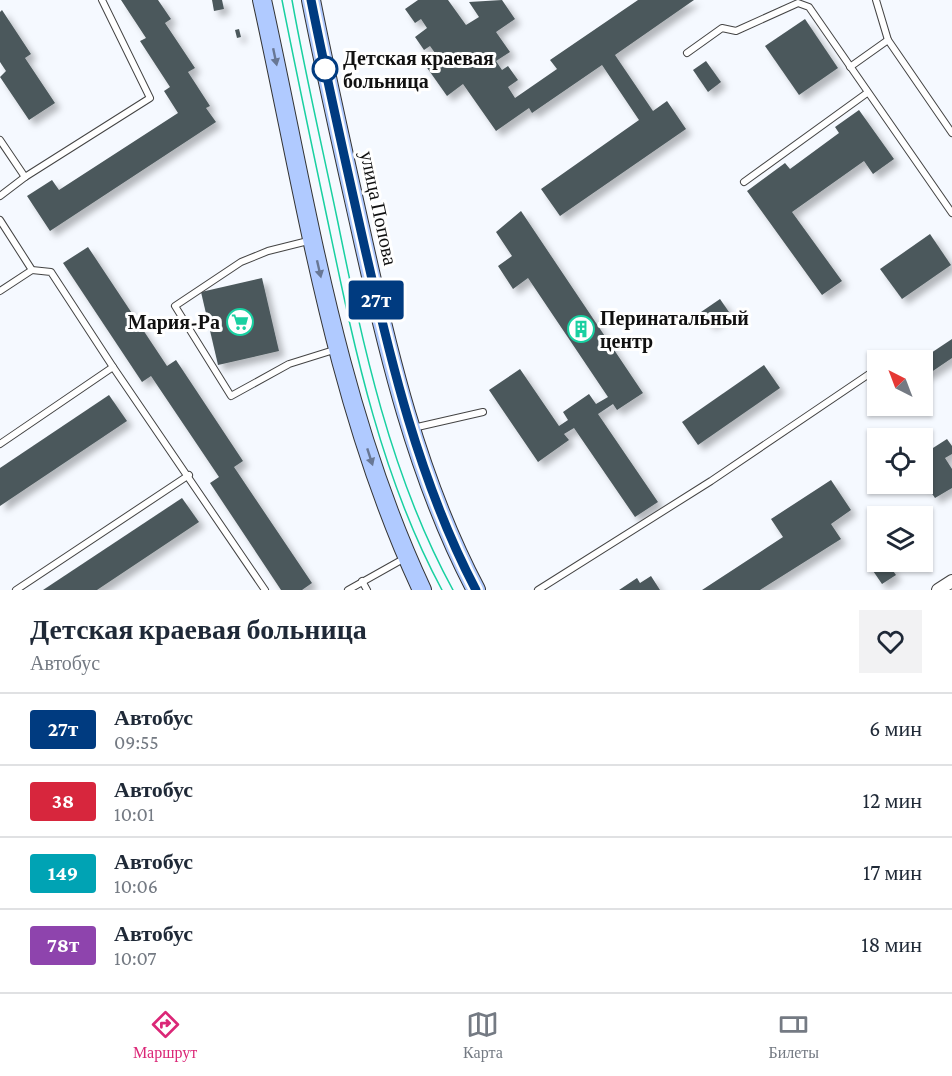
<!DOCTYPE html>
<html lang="ru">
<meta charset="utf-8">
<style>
:root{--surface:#fff;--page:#f2f2f3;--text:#1f2937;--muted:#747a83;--line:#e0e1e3;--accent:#db2777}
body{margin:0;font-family:"Crimson Pro",serif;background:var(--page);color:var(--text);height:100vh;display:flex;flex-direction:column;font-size:22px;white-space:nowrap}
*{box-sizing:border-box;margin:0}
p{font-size:20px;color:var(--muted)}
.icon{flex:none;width:33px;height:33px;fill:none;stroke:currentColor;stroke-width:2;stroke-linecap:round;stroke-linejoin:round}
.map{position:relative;height:590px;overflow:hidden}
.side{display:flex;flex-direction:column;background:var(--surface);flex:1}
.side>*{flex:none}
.badge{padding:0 12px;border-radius:4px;font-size:21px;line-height:39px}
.needle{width:39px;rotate:318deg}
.controls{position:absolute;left:867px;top:350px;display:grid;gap:12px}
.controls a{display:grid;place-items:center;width:66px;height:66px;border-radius:0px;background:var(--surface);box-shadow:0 2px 4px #0004;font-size:30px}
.map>.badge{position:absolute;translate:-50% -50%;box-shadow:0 0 0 3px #fff}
.round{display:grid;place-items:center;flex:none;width:63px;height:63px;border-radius:0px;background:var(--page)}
.overview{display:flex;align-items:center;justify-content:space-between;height:102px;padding:0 30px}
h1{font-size:28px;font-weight:700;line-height:45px}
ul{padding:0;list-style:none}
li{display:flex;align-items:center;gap:18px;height:72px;padding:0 30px;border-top:2px solid var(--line)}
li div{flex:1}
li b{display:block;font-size:22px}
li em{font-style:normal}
li .badge{min-width:66px;font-weight:700;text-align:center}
.tabs{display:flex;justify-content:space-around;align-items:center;height:84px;border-top:2px solid var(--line);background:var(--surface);font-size:16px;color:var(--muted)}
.tabs a{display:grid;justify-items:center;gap:3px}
.tabs .on{color:var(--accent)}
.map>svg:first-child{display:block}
</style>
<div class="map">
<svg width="952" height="590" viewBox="0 0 952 590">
<defs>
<filter id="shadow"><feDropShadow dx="5.5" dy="5.5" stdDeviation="3" flood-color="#0004"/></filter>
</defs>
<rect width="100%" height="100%" fill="#f5f9ff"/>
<g fill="#4c585b" filter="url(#shadow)">
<polygon points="121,0 158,0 171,19 165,23 195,68 188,72 210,106 206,108 216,122 50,231 27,196 52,180 59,190 178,113 164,91 170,87 140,41 146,38"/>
<polygon points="212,0 222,0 224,9 214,11"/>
<polygon points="418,0 448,0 466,25 479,17 469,2 502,0 515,19 496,32 510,52 496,61 502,70 508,66 518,80 508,87 515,98 557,69 550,60 638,0 694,0 615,55 653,111 667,101 686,129 560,216 541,189 639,120 602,65 532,113 529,108 496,131 463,84 447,96 423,62 435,53 430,46 424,50 415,37 427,28 421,19 415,23 405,9"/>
<polygon points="2,10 31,54 25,58 55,103 29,120 0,77 6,71 0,62 0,12"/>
<polygon points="805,19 838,68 799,95 765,46"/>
<polygon points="239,29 241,37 237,38 235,30"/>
<polygon points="706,61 721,82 708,92 693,70"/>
<polygon points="859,110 894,159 873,174 864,161 792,212 842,281 822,295 747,191 785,163 790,169 839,133 835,127"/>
<polygon points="521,211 643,393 617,410 613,404 598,414 658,502 635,517 574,428 564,434 569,440 538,462 489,390 520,369 559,426 568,420 563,412 589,394 596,404 608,397 528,278 513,289 498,266 512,256 496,232"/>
<polygon points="930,234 951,265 902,299 880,269"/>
<polygon points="88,247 167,366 176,360 243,461 234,467 312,583 302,590 281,590 210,483 219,477 151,376 142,382 63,263"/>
<polygon points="262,278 279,351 218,365 201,292"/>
<polygon points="720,299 729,312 710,325 701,312"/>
<polygon points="952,339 952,358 927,375 922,369 922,359"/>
<polygon points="764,365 780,388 698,445 682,422"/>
<polygon points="109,395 127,421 0,506 0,468"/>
<polygon points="947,439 952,446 952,454 945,458 952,469 952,488 935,498 922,479 922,455"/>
<polygon points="831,480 851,510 831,524 841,539 760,590 702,590 783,537 771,519"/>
<polygon points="182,498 199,522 97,590 43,590"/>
<polygon points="878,555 878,561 886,561 896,575 882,584 867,562"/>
<polygon points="651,576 660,590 619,590 637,578 640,583"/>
</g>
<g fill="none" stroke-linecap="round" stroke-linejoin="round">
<defs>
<g id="lane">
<polyline points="876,0 888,40 952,133"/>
<polyline points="687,53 722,28 736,31 798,3 809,7 952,213"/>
<polyline points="850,67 888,40"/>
<polyline points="0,140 25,177 150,98 102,0"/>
<polyline points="744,182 867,93"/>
<polyline points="0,196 25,177"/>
<polyline points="0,220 32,270 51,272 113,367 265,590"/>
<polyline points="312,240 268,251 241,262 175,306 231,396 289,364 337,349"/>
<polyline points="0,291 32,270"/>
<polyline points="413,428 483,412"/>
<polyline points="0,444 113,367"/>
<polyline points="362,581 367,590"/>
<polyline points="16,590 189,475"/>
<polyline points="348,590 405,558"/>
<polyline points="538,590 711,481 878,368"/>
</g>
<polyline id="street" points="938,590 952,581"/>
<g id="secondary">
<path d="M262 0C306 199 335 404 422 590"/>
<path d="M311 0C326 76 343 151 360 227 387 350 417 478 476 590"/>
</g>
</defs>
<use href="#lane" stroke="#444" stroke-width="8"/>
<use href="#street" stroke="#444" stroke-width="14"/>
<use href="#secondary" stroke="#333" stroke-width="20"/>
<use href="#lane" stroke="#fff" stroke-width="6"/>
<use href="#street" stroke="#fff" stroke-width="12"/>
<use href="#secondary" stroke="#b0caff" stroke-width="18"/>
<g stroke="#19d0a1" stroke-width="1.5">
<path d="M282 0C297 76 313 151 329 227 355 351 381 477 442 590"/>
<path d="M292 0C305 73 322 146 337 218 363 346 390 475 453 590"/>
</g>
</g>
<defs><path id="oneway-solid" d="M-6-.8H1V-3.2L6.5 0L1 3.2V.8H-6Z" transform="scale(1.5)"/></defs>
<g fill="#687794">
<use href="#oneway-solid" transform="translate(275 57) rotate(78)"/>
<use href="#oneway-solid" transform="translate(319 269) rotate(77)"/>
<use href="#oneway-solid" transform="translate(370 457) rotate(72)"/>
</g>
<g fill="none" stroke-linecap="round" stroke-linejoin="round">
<defs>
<path id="line" d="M311 0C327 80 345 160 363 240 390 359 419 482 476 590"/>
</defs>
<use href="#line" stroke="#fff" stroke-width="14"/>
<use href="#line" stroke="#003b80" stroke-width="9"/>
</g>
<defs>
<symbol id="supermarket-ring" viewBox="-11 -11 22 22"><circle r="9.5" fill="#fff" stroke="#19d0a1" stroke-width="1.5"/><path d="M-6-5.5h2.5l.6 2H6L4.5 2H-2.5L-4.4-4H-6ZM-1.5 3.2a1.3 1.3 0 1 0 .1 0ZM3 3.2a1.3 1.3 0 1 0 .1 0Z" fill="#19d0a1"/></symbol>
<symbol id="building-ring" viewBox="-11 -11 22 22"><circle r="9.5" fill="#fff" stroke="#19d0a1" stroke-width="1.5"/><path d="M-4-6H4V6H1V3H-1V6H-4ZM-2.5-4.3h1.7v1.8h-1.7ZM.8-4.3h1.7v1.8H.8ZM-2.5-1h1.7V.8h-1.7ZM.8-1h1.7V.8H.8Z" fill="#19d0a1"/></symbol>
</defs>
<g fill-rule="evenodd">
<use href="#supermarket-ring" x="225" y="307" width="30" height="30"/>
<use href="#building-ring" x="566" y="314" width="30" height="30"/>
</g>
<circle fill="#fff" stroke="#003b80" stroke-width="3" cx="325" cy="69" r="12"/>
<g text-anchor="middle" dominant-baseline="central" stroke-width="6" stroke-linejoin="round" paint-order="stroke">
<g font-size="20" font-weight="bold" fill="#111" stroke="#fff" text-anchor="start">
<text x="343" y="58">Детская краевая<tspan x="343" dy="23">больница</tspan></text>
</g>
<g font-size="20" fill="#111" stroke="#fff">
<text transform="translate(379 208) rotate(78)">улица Попова</text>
</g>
<g font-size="20" font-weight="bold" fill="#111" stroke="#fff" text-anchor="start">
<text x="600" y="318">Перинатальный<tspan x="600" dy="23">центр</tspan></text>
<text x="220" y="322" text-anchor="end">Мария-Ра</text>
</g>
</g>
</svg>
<div class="controls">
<a><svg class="needle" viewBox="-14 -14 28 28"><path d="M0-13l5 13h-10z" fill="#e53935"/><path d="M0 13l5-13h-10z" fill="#747a83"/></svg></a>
<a><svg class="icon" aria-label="locate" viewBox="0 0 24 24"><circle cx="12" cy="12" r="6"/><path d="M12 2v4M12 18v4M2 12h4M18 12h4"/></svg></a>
<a><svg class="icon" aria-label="layers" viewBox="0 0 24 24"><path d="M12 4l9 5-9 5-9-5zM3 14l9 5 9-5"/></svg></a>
</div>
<b class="badge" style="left:376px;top:300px;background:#003b80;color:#fff">27т</b>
</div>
<section class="side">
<div class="overview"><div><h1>Детская краевая больница</h1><p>Автобус</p></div><a class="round"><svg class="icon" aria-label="heart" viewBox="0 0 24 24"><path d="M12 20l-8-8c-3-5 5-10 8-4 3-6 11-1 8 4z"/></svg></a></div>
<ul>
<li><span class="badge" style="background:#003b80;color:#fff">27т</span><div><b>Автобус</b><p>09:55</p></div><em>6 мин</em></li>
<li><span class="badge" style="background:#d7263d;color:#fff">38</span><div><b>Автобус</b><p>10:01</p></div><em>12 мин</em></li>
<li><span class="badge" style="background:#00a3b4;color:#fff">149</span><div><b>Автобус</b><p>10:06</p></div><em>17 мин</em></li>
<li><span class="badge" style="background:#8e44ad;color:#fff">78т</span><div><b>Автобус</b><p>10:07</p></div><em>18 мин</em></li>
</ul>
</section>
<nav class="tabs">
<a class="on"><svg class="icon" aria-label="directions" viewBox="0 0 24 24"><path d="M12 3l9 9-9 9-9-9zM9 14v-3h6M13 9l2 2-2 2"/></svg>Маршрут</a>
<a><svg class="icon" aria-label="map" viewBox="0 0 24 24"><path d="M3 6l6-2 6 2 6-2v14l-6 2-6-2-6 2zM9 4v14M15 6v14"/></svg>Карта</a>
<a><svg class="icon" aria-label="tickets" viewBox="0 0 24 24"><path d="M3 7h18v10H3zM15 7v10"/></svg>Билеты</a>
</nav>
